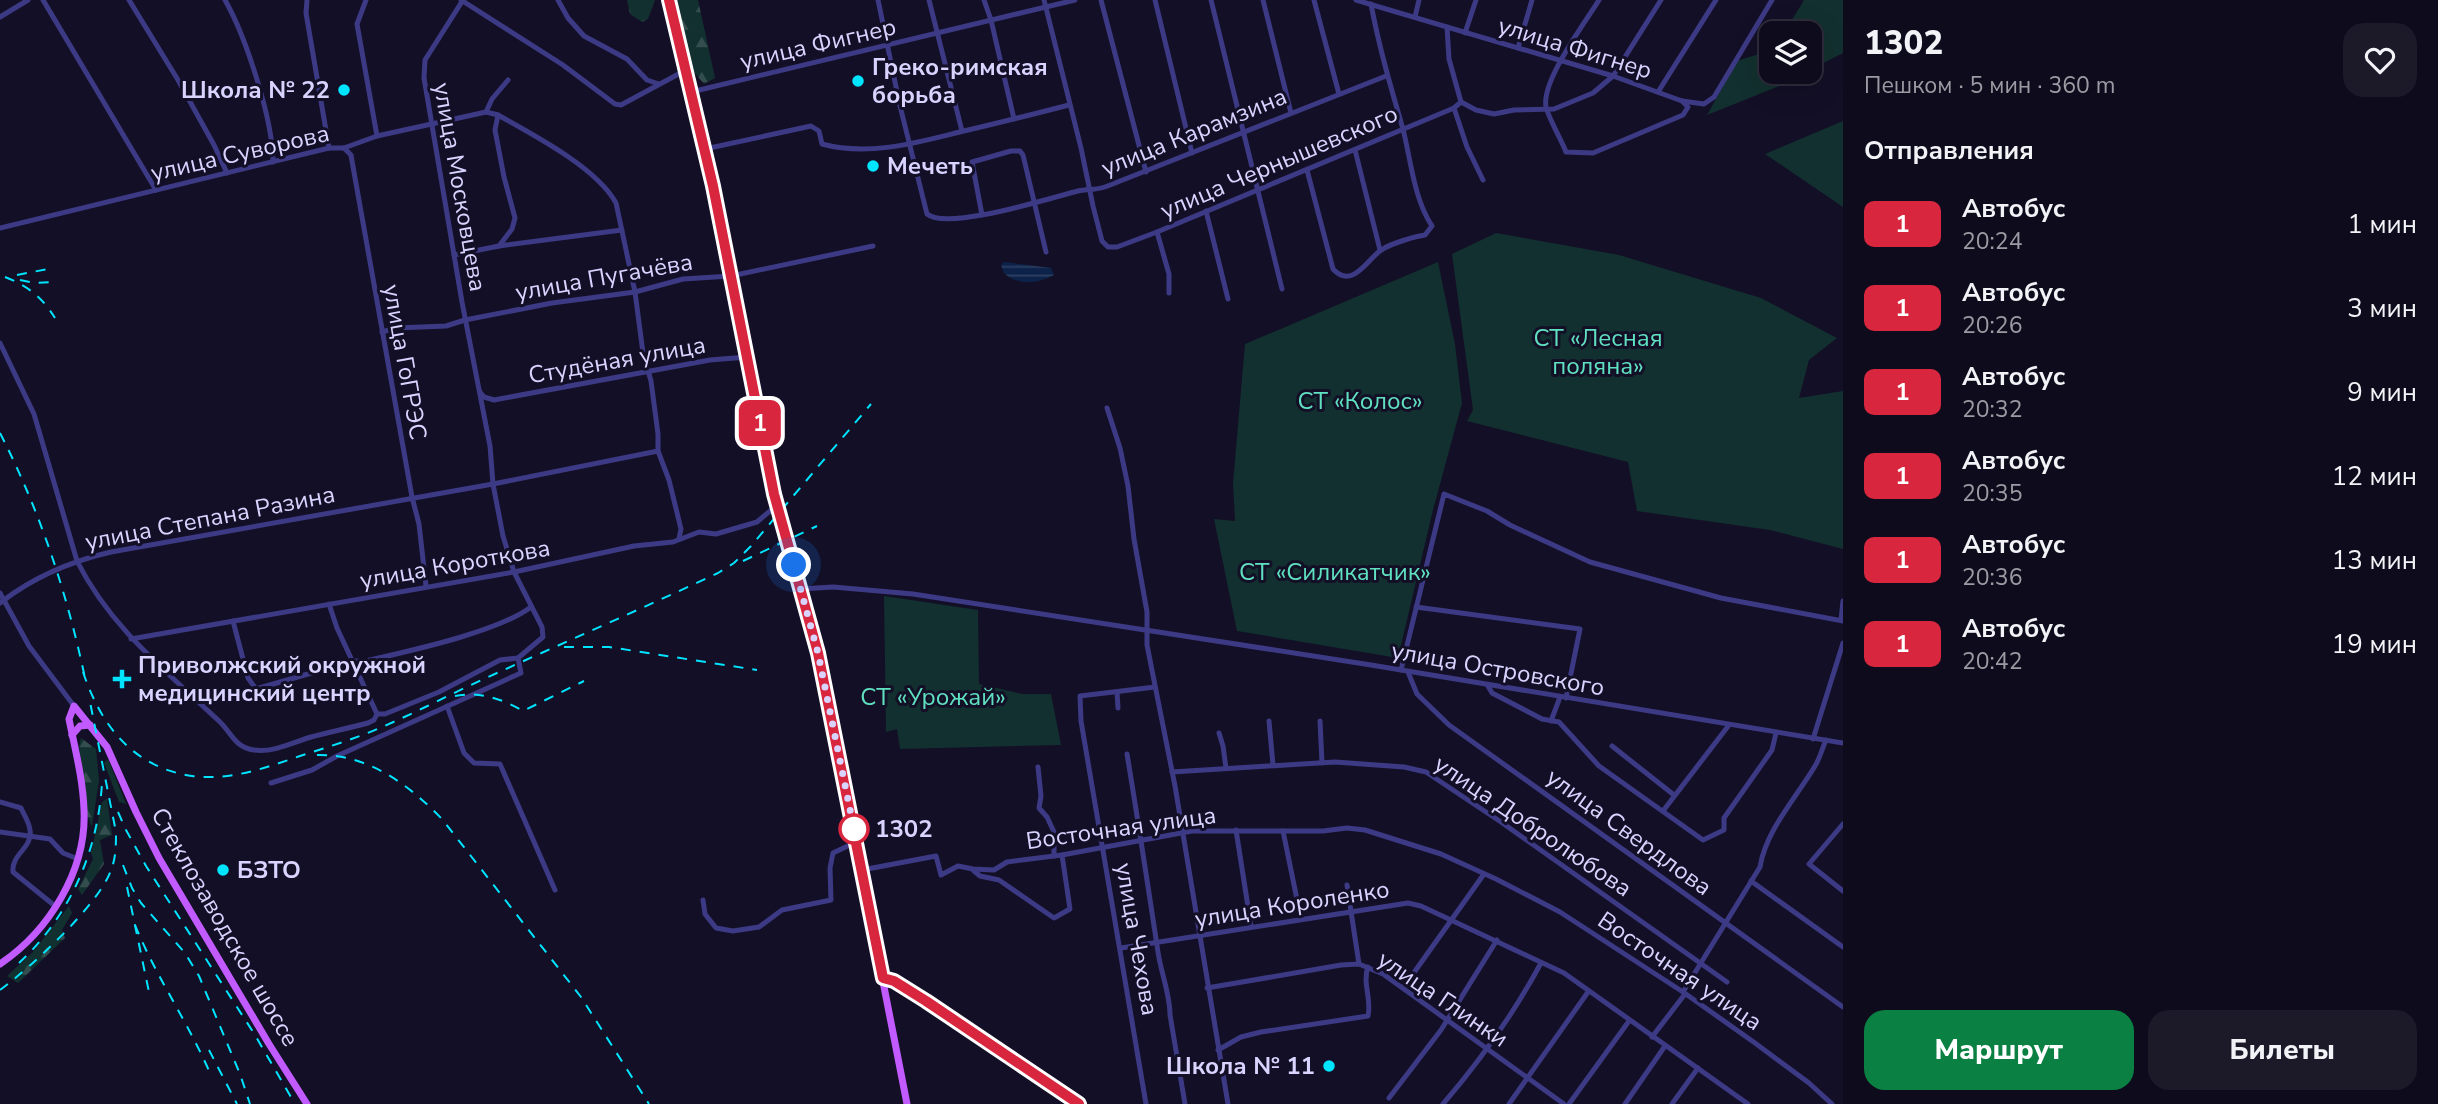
<!DOCTYPE html>
<html lang="ru">
<meta charset="utf-8">
<style>
:root{--surface:#0e0b1c;--page:#1c1929;--text:#f1f3f6;--muted:#9b9ba3;--line:#2e2b3b;--accent:#0b8043}
body{margin:0;font-family:"Nunito Sans",sans-serif;background:var(--page);color:var(--text);height:100vh;display:flex;flex-direction:column;font-size:26px;white-space:nowrap}
*{box-sizing:border-box;margin:0}
p{font-size:23px;color:var(--muted)}
.icon{flex:none;width:38px;height:38px;fill:none;stroke:currentColor;stroke-width:2;stroke-linecap:round;stroke-linejoin:round}
.map{position:relative;flex:1;overflow:hidden}
.details{display:flex;flex-direction:column;background:var(--surface);width:595px}
.details>*{flex:none}
.badge{padding:0 14px;border-radius:10px;font-size:24px;line-height:46px}
.controls{position:absolute;left:1759px;top:21px;display:grid;gap:14px}
.controls a{display:grid;place-items:center;width:63px;height:63px;border-radius:14px;background:var(--surface);box-shadow:0 7px 28px #0002,0 0 0 2px var(--line);font-size:35px}
.you{position:absolute;width:35px;height:35px;margin:-18px;border:5px solid #fff;border-radius:50%;background:#1a73e8;box-shadow:0 0 0 10px #1a73e833}
.map>.badge{position:absolute;translate:-50% -50%;box-shadow:0 0 0 4px #fff}
h2{padding:0 21px;font-size:26px;line-height:63px}
.round{display:grid;place-items:center;flex:none;width:74px;height:74px;border-radius:21px;background:var(--page)}
.summary{display:flex;align-items:center;justify-content:space-between;height:119px;padding:0 21px}
h1{font-size:33px;font-weight:800;line-height:52px}
.cta{display:flex;gap:14px;margin-top:auto;padding:14px 21px}
.cta a{flex:1;height:80px;border-radius:21px;background:var(--accent);color:#fff;font-size:28px;font-weight:800;line-height:80px;text-align:center}
.cta a+a{background:var(--page);color:var(--text)}
ul{padding:0;list-style:none}
li{display:flex;align-items:center;gap:21px;height:84px;padding:0 21px}
li div{flex:1}
li b{display:block;font-size:26px}
li em{font-style:normal}
li .badge{min-width:77px;font-weight:700;text-align:center}
main{display:flex;flex:1;min-height:0}
.map>svg:first-child{display:block}
</style>
<main>
<div class="map">
<svg width="1843" height="1104" viewBox="0 0 1843 1104">
<defs>
<pattern id="forest-firs" width="22" height="20" patternUnits="userSpaceOnUse" patternTransform="scale(1.75)"><rect width="22" height="20" fill="#12302f"/><path d="M5 1l3.5 6h-7zM16 11l3.5 6h-7z" fill="#344d4e"/></pattern>
<pattern id="water-rules" width="6" height="5" patternUnits="userSpaceOnUse" patternTransform="scale(1.75)"><rect width="6" height="5" fill="#0c2248"/><path d="M0 2.5h6" fill="none" stroke="#2f4163"/></pattern>
</defs>
<rect width="100%" height="100%" fill="#130f26"/>
<g fill="#12302f">
<polygon points="1804,0 1843,0 1843,53 1810,70 1810,33 1784,33"/>
<polygon points="1771,50 1771,72 1807,72 1782,85 1707,115 1737,61"/>
<polygon points="1843,121 1843,207 1765,154"/>
<polygon points="1496,233 1619,255 1761,298 1837,338 1809,360 1799,398 1843,391 1843,549 1770,530 1637,511 1628,462 1467,421 1473,410 1452,254"/>
<polygon points="1438,262 1455,344 1462,403 1433,510 1398,658 1237,631 1214,519 1235,521 1233,483 1245,344"/>
<polygon points="884,596 978,610 979,684 1022,694 1051,694 1061,745 900,749 897,729 886,732"/>
<polygon points="108,759 126,804 119,802 104,763"/>
</g>
<g fill="url(#forest-firs)">
<polygon points="627,0 655,0 648,19 642,22 630,14"/>
<polygon points="675,0 698,0 715,78 704,84 693,71"/>
<polygon points="81,738 96,749 99,780 92,827 87,815 79,746"/>
<polygon points="107,799 112,835 100,840 104,864 82,895 78,889 93,859 91,853 102,802"/>
<polygon points="69,906 72,913 62,930 65,938 18,983 7,976 32,953"/>
</g>
<path fill="url(#water-rules)" d="M1004 262 1051 268 1054 275C1037 284 1018 286 1004 273L1001 265Z"/>
<g fill="none" stroke-linecap="round" stroke-linejoin="round">
<g stroke="#3d3a85" stroke-width="5">
<polyline points="43,0 156,190"/>
<polyline points="129,0 178,80 214,145 227,173"/>
<path d="M225 0C246 37 273 120 273 162"/>
<polyline points="307,0 306,13 329,148"/>
<polyline points="366,0 357,24 377,136"/>
<polyline points="461,0 563,65 615,104 621,105 686,70"/>
<polyline points="558,0 568,18 584,36 627,59 647,80 659,84"/>
<path d="M878 0 900 106 927 214C947 231 1050 198 1078 191 1087 189 1096 190 1105 187L1386 76"/>
<polyline points="929,0 962,131"/>
<polyline points="984,0 991,20 1014,119"/>
<polyline points="1044,0 1081,148 1093,206 1102,241 1108,247 1117,247 1157,232 1454,108 1461,102"/>
<polyline points="1101,0 1146,172"/>
<polyline points="1155,0 1192,153"/>
<polyline points="1211,0 1282,289"/>
<polyline points="1263,0 1291,113"/>
<polyline points="1314,0 1339,94"/>
<polyline points="1356,0 1613,76 1682,101 1704,104 1714,97 1772,0"/>
<path d="M1599 0C1585 23 1541 81 1546 107 1549 119 1561 139 1566 152L1593 153 1683 115 1688 107 1682 101"/>
<polyline points="0,17 28,0"/>
<polyline points="1415,17 1419,0"/>
<polyline points="1447,27 1449,59 1461,102"/>
<polyline points="1465,33 1476,0"/>
<polyline points="1518,48 1532,0"/>
<polyline points="691,92 1075,0"/>
<polyline points="1658,92 1716,0"/>
<polyline points="1461,102 1476,110 1494,114 1514,110 1554,109 1593,93 1613,76 1661,0"/>
<polyline points="1454,108 1467,147 1483,180"/>
<polyline points="486,112 492,99 508,80"/>
<polyline points="498,115 495,130 504,177 515,218 512,229 499,246"/>
<polyline points="344,148 351,155 352,161 412,497 419,524 426,586"/>
<path d="M705 149 811 126 819 131 822 144C869 157 919 142 964 131 999 123 1034 114 1069 105"/>
<polyline points="1355,150 1380,250"/>
<path d="M1307 170 1333 269C1353 291 1368 257 1383 249 1390 244 1416 236 1425 235L1432 226C1414 199 1411 161 1403 129 1391 88 1379 47 1371 4"/>
<polyline points="1206,211 1228,299"/>
<polyline points="982,215 972,162 1011,151 1020,151 1023,155 1046,252"/>
<path d="M0 228 329 148H344L377 136 486 112 498 115C534 135 597 168 616 203L635 292 643 353 651 381 658 434V451L669 480 681 529 679 539"/>
<polyline points="1157,232 1169,274 1169,293"/>
<polyline points="454,255 499,246 622,230"/>
<polyline points="382,332 396,328 446,326 465,320 552,303 635,292 683,279 731,276 873,246"/>
<path d="M0 343 34 414 77 561C110 627 166 671 219 721 231 732 235 748 254 750 273 753 294 742 311 737 330 732 349 728 368 723L374 720 377 714H385L439 692 500 660 518 658 543 637 542 627 514 572 503 536 493 484 490 446 462 302 424 78 425 60 463 0"/>
<polyline points="480,392 484,397 494,400 710,360 747,357"/>
<polyline points="1107,408 1120,448 1128,486 1134,539 1147,612 1147,645 1175,786 1228,1104"/>
<polyline points="800,589 833,587 913,594 1371,665 1843,743"/>
<polyline points="0,593 29,646 74,706"/>
<path d="M0 603C32 578 72 561 111 552L493 484 658 451"/>
<polyline points="329,604 337,628 377,714"/>
<polyline points="1416,607 1580,629 1566,698"/>
<polyline points="1841,620 1843,601"/>
<path d="M233 621 248 678 256 689 353 661H366C409 651 498 632 531 607"/>
<polyline points="131,639 514,572 634,546 673,542 699,532 716,534 757,522 777,505"/>
<polyline points="1401,670 1444,494 1487,511 1510,525 1590,562 1721,598 1843,621"/>
<polyline points="1408,672 1417,694 1449,725 1843,1007"/>
<polyline points="1488,686 1492,693 1542,719 1559,722 1599,766 1703,840 1724,830 1724,818 1772,750 1776,733"/>
<polyline points="1117,692 1118,708"/>
<polyline points="447,706 464,753 474,763 500,764 555,890"/>
<polyline points="1269,721 1273,765"/>
<polyline points="1320,721 1322,763"/>
<polyline points="1551,721 1560,697"/>
<polyline points="1219,733 1223,746 1226,768"/>
<polyline points="1813,739 1843,643"/>
<polyline points="1612,746 1674,795"/>
<path d="M1127 754C1138 820 1148 886 1158 952 1161 973 1170 994 1170 1015L1185 1104"/>
<polyline points="1038,767 1041,796 1039,808 1047,817 1054,832 1054,856"/>
<polyline points="1172,772 1335,762 1404,767 1426,772 1501,822 1727,982"/>
<polyline points="271,783 312,770 337,756 521,673 518,658"/>
<path d="M0 802 21 808C24 815 29 822 30 830 33 848 11 854 13 872L55 906"/>
<polyline points="1663,811 1729,725"/>
<polyline points="1843,824 1809,864 1843,891"/>
<polyline points="1236,830 1251,926"/>
<polyline points="1283,831 1301,919"/>
<polyline points="0,832 50,839 63,853 78,859"/>
<polyline points="862,870 936,856 941,875 958,866 973,869 994,870 1007,862 1062,855 1192,831 1323,831 1347,828 1365,830 1441,854 1496,879 1560,912 1683,992 1755,1043 1809,1083 1832,1104"/>
<polyline points="973,870 980,876 999,880 1054,918 1070,909 1062,855"/>
<polyline points="1751,881 1843,947"/>
<polyline points="1347,885 1359,964"/>
<polyline points="703,900 705,914 716,928 733,931 759,927 782,910 831,900 830,868 833,853 856,842"/>
<polyline points="1121,948 1408,903 1421,906 1564,973 1748,1104"/>
<polyline points="883,978 894,981 945,1013 1079,1104"/>
<polyline points="1207,988 1341,965 1359,964 1383,974 1564,1104"/>
<polyline points="1403,988 1484,874"/>
<path d="M1683 992 1760 867C1766 830 1796 798 1815 766 1820 758 1822 749 1826 740"/>
<polyline points="1652,1037 1685,994"/>
<path d="M1218 1050 1241 1037 1261 1032 1368 1016C1372 999 1362 983 1368 967"/>
<polyline points="1389,1098 1441,1030 1497,940"/>
<polyline points="1146,1104 1081,721 1080,696 1155,687"/>
<path d="M1443 1104C1480 1061 1514 1013 1541 963"/>
<polyline points="1509,1104 1588,992"/>
<polyline points="1569,1104 1629,1021"/>
<polyline points="1625,1104 1665,1046"/>
<polyline points="1672,1104 1698,1068"/>
</g>
<g stroke="#c25bff" stroke-width="7">
<polyline points="669,0 713,186 774,494 826,691 907,1104"/>
<polyline points="72,735 80,726 90,725"/>
<path d="M0 964C49 931 87 870 84 810 83 779 75 749 69 719L74 706 107 747 136 812 159 858 269 1044 307 1104"/>
</g>
<g stroke="#00e5ff" stroke-width="2" stroke-dasharray="10 9" stroke-linecap="butt">
<polyline points="17,275 53,268"/>
<path d="M5 277C28 286 42 297 55 318"/>
<polyline points="20,280 34,283 57,282"/>
<path d="M0 433C40 511 67 593 85 678"/>
<polyline points="743,561 817,526"/>
<polyline points="564,647 609,647 757,670"/>
<path d="M83 672C101 725 132 767 192 776 230 781 265 768 300 756 322 749 344 742 365 734 406 718 446 696 486 678 563 643 641 609 718 573L734 563 751 546 871 404"/>
<path d="M455 696C479 691 503 699 523 711L584 681"/>
<path d="M317 755C368 754 408 784 442 819L581 997 649 1104"/>
<polyline points="118,812 126,830 146,866 255,1035 295,1104"/>
<polyline points="123,865 132,888 141,903 185,953 199,976 240,1074 250,1104"/>
<polyline points="127,887 149,992"/>
<path d="M135 925C156 977 188 1022 210 1073"/>
<path d="M19 963C70 916 98 851 102 783"/>
<path d="M0 990C30 968 99 905 111 870 116 858 116 845 116 832L90 702"/>
<polyline points="209,1050 237,1104"/>
</g>
</g>
<g fill="none" stroke-linecap="round" stroke-linejoin="round">
<defs>
<polyline id="line" points="669,0 713,186 774,494 818,653 883,978 894,981 926,1001 1079,1104"/>
</defs>
<use href="#line" stroke="#fff" stroke-width="16"/>
<use href="#line" stroke="#d7263d" stroke-width="10"/>
<polyline stroke="#d9d4ff" stroke-width="7" stroke-dasharray="0 12.6" points="794,565 818,653 854,829"/>
</g>
<g fill="#00e5ff" stroke="#130f26" stroke-width="2.5">
<circle cx="858" cy="81" r="7"/>
<circle cx="344" cy="90" r="7"/>
<circle cx="873" cy="166" r="7"/>
<path d="M118.5 668.5h7v7h7v7h-7v7h-7v-7h-7v-7h7z"/>
<circle cx="223" cy="870" r="7"/>
<circle cx="1329" cy="1066" r="7"/>
</g>
<circle fill="#fff" stroke="#d7263d" stroke-width="3.5" cx="854" cy="829" r="14"/>
<g text-anchor="middle" dominant-baseline="central" stroke-width="6" stroke-linejoin="round" paint-order="stroke">
<g font-size="24" fill="#d9d4ff" stroke="#130f26">
<text transform="translate(818 44) rotate(-13)">улица Фигнер</text>
<text transform="translate(1575 48) rotate(17)">улица Фигнер</text>
<text transform="translate(1194 132) rotate(-22)">улица Карамзина</text>
<text transform="translate(240 153) rotate(-13)">улица Суворова</text>
<text transform="translate(1279 162) rotate(-23)">улица Чернышевского</text>
<text transform="translate(460 187) rotate(80)">улица Московцева</text>
<text transform="translate(604 277) rotate(-10)">улица Пугачёва</text>
<text transform="translate(617 360) rotate(-10)">Студёная улица</text>
<text transform="translate(405 362) rotate(80)">улица ГоГРЭС</text>
<text transform="translate(210 518) rotate(-11)">улица Степана Разина</text>
<text transform="translate(455 564) rotate(-10)">улица Короткова</text>
<text transform="translate(1498 669) rotate(10)">улица Островского</text>
<text transform="translate(1533 826) rotate(34)">улица Добролюбова</text>
<text transform="translate(1121 828) rotate(-8)">Восточная улица</text>
<text transform="translate(1629 832) rotate(36)">улица Свердлова</text>
<text transform="translate(1292 904) rotate(-9)">улица Короленко</text>
<text transform="translate(225 927) rotate(60)">Стеклозаводское шоссе</text>
<text transform="translate(1137 939) rotate(80)">улица Чехова</text>
<text transform="translate(1680 971) rotate(34)">Восточная улица</text>
<text transform="translate(1443 999) rotate(34)">улица Глинки</text>
</g>
<g font-size="24" font-weight="bold" fill="#d9d4ff" stroke="#130f26" text-anchor="start">
<text x="872" y="67">Греко-римская<tspan x="872" dy="28">борьба</tspan></text>
<text x="330" y="90" text-anchor="end">Школа № 22</text>
<text x="887" y="166">Мечеть</text>
<text x="138" y="665">Приволжский окружной<tspan x="138" dy="28">медицинский центр</tspan></text>
<text x="237" y="870">БЗТО</text>
<text x="1315" y="1066" text-anchor="end">Школа № 11</text>
</g>
<g font-size="24" fill="#5fe0c0" stroke="#130f26">
<text x="1598" y="338">СТ «Лесная<tspan x="1598" dy="28">поляна»</tspan></text>
<text x="1360" y="401">СТ «Колос»</text>
<text x="1335" y="572">СТ «Силикатчик»</text>
<text x="933" y="697">СТ «Урожай»</text>
</g>
<g font-size="24" font-weight="bold" fill="#d9d4ff" stroke="#130f26" text-anchor="start">
<text x="875" y="829">1302</text>
</g>
</g>
</svg>
<div class="controls">
<a><svg class="icon" aria-label="layers" viewBox="0 0 24 24"><path d="M12 4l9 5-9 5-9-5zM3 14l9 5 9-5"/></svg></a>
</div>
<div class="you" style="left:794px;top:565px"></div>
<b class="badge" style="left:760px;top:423px;background:#d7263d;color:#fff">1</b>
</div>
<section class="details">
<div class="summary"><div><h1>1302</h1><p>Пешком · 5 мин · 360 m</p></div><a class="round"><svg class="icon" aria-label="heart" viewBox="0 0 24 24"><path d="M12 20l-8-8c-3-5 5-10 8-4 3-6 11-1 8 4z"/></svg></a></div>
<h2>Отправления</h2>
<ul>
<li><span class="badge" style="background:#d7263d;color:#fff">1</span><div><b>Автобус</b><p>20:24</p></div><em>1 мин</em></li>
<li><span class="badge" style="background:#d7263d;color:#fff">1</span><div><b>Автобус</b><p>20:26</p></div><em>3 мин</em></li>
<li><span class="badge" style="background:#d7263d;color:#fff">1</span><div><b>Автобус</b><p>20:32</p></div><em>9 мин</em></li>
<li><span class="badge" style="background:#d7263d;color:#fff">1</span><div><b>Автобус</b><p>20:35</p></div><em>12 мин</em></li>
<li><span class="badge" style="background:#d7263d;color:#fff">1</span><div><b>Автобус</b><p>20:36</p></div><em>13 мин</em></li>
<li><span class="badge" style="background:#d7263d;color:#fff">1</span><div><b>Автобус</b><p>20:42</p></div><em>19 мин</em></li>
</ul>
<div class="cta"><a>Маршрут</a><a>Билеты</a></div>
</section>
</main>
